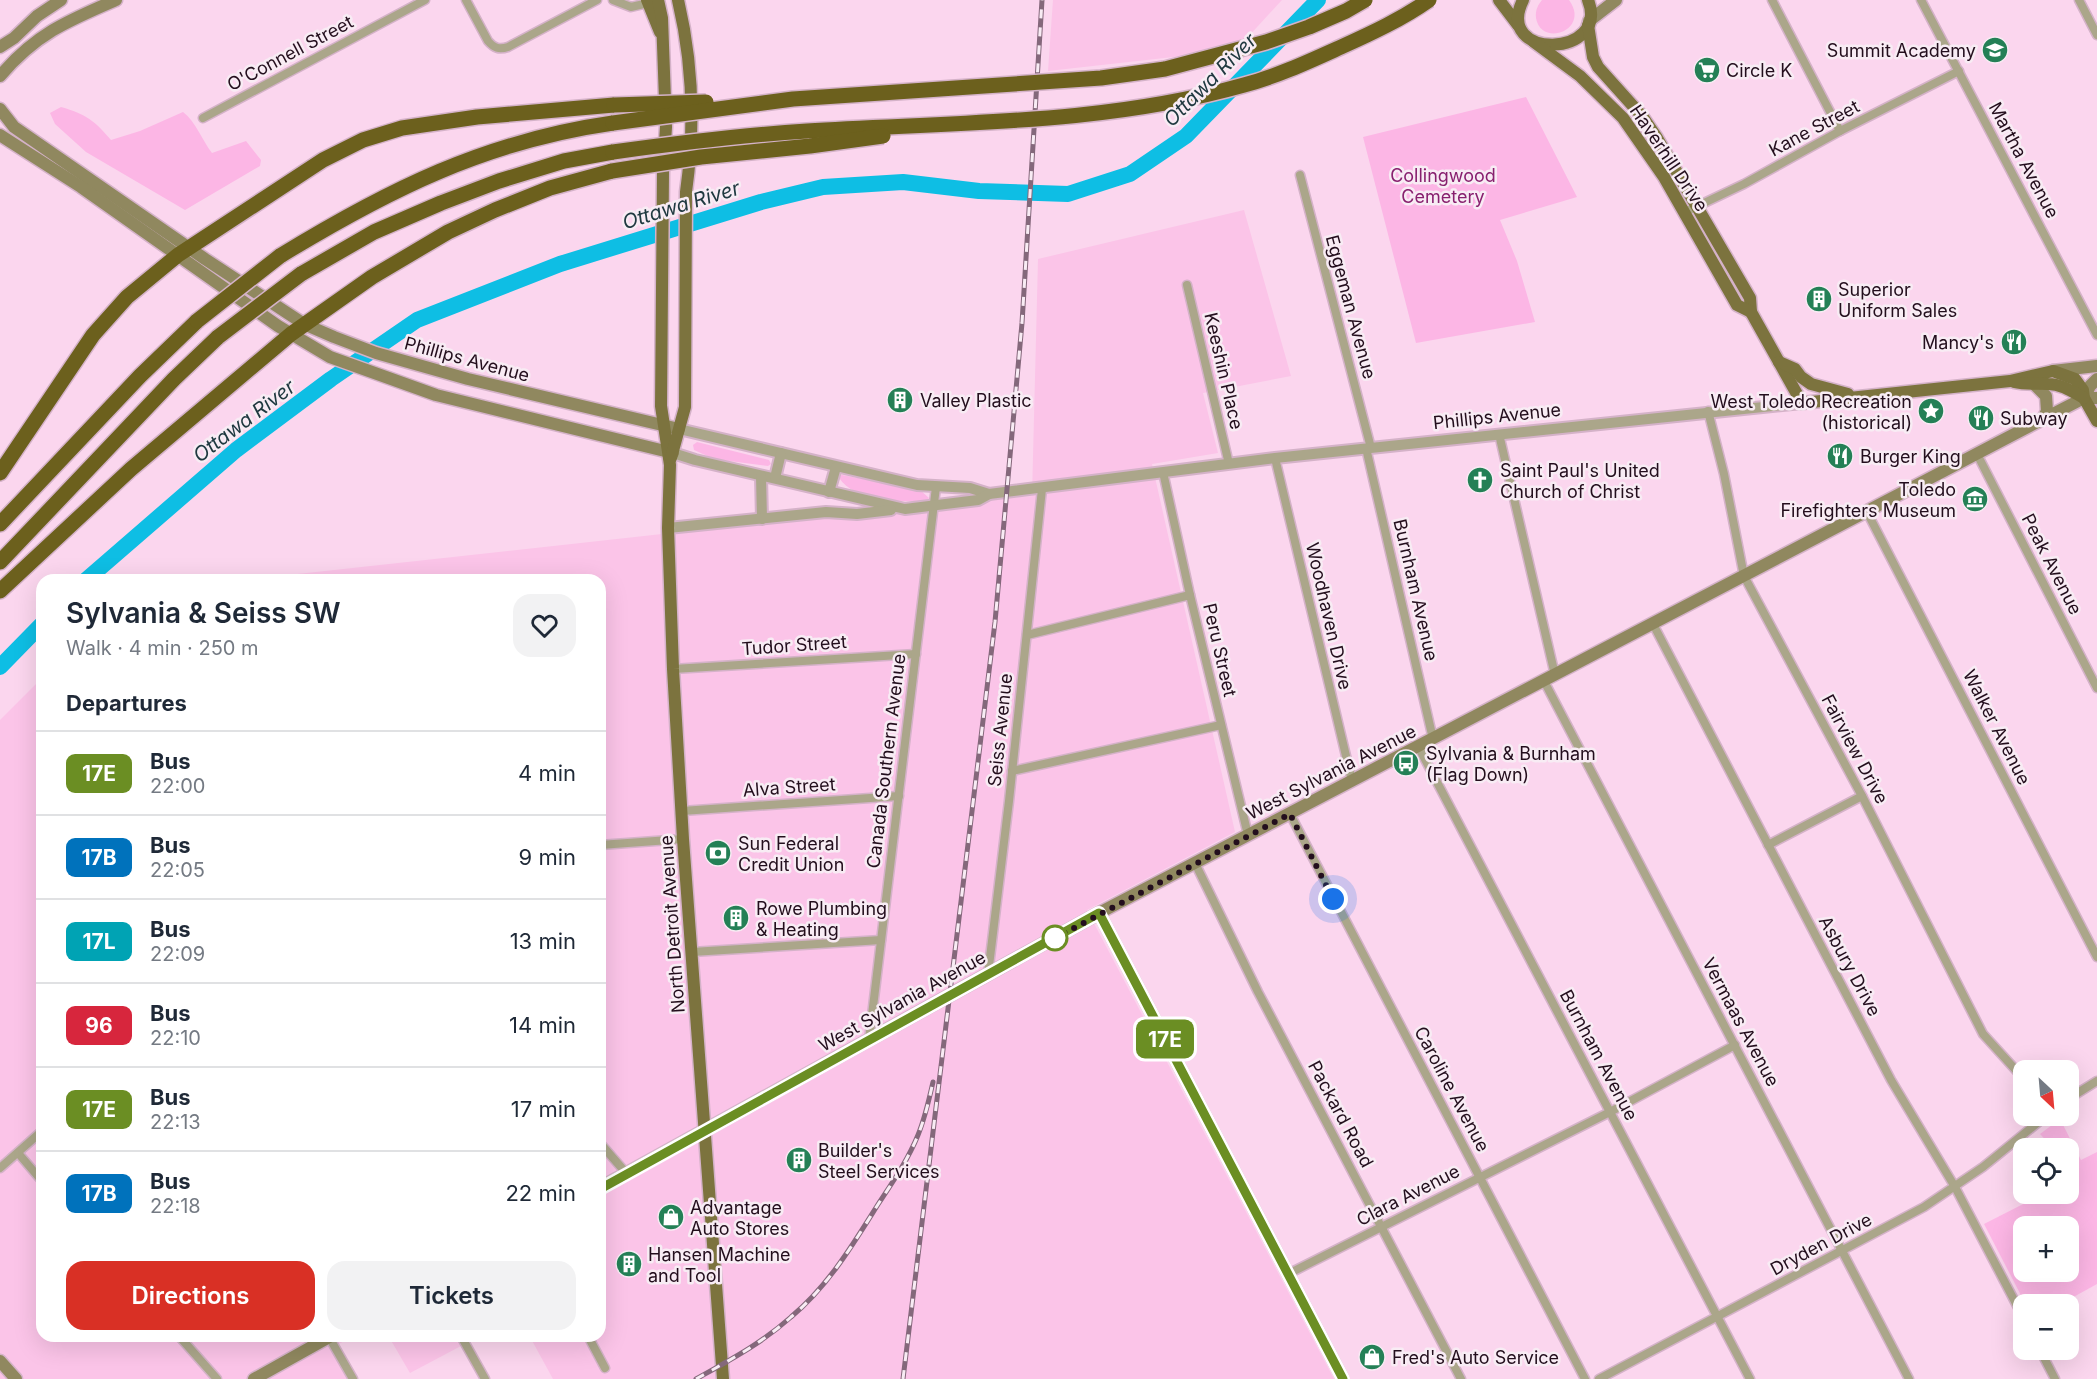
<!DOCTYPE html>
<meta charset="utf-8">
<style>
:root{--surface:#fff;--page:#f2f2f3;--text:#1f2937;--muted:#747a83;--line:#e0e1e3;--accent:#d93025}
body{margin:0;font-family:Inter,sans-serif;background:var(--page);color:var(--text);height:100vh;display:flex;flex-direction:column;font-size:22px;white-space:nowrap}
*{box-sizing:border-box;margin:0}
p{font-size:20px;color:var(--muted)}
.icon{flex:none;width:33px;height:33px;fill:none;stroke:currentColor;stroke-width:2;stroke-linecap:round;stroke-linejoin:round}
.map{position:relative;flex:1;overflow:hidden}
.sheet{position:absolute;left:36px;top:574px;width:570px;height:768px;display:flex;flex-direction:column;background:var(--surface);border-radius:18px;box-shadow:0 6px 24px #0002}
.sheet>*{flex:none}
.badge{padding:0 12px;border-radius:9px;font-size:21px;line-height:39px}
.needle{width:39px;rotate:154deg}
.controls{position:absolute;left:2013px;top:1060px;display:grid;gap:12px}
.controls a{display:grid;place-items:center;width:66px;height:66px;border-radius:12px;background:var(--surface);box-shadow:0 6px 24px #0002;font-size:30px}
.you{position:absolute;width:30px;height:30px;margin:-15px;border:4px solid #fff;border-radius:50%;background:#1a73e8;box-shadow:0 0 0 9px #1a73e833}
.map>.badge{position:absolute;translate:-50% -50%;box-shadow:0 0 0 3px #fff}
h2{padding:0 30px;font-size:22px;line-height:54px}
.round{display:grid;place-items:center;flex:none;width:63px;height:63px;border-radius:18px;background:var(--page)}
.head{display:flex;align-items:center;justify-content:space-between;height:102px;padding:0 30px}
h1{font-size:28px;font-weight:600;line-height:45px}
.button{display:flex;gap:12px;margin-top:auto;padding:12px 30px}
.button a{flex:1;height:69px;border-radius:18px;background:var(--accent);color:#fff;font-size:24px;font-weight:600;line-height:69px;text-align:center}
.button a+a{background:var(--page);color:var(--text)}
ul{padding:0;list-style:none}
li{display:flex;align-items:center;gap:18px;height:84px;padding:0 30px;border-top:2px solid var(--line)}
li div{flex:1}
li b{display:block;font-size:22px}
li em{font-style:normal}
li .badge{min-width:66px;font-weight:700;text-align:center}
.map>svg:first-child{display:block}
</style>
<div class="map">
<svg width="2097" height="1379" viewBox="0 0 2097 1379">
<rect width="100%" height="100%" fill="#fbd6ee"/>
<g fill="#fbc4e8">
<polygon points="1053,0 1282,0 1236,50 1048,71"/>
<polygon points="1244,210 1291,376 1203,393 1218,453 1152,464 1235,832 1087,910 1334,1379 553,1379 530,1337 600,1336 600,580 243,580 936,504 1032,496 1038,259"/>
<polygon points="42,678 42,1336 352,1337 333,1347 351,1379 0,1379 0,720"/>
<polygon points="389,1337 478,1337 410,1373"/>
</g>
<g fill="#fcb6e5" fill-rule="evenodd">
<path d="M1542 0H1569C1591 30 1541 48 1536 18 1535 10 1538 5 1542 0Z"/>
<polygon points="1526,97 1577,197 1500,220 1517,261 1535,322 1416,343 1363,137"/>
<path d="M61 107C86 114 95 121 111 140L140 131 183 112C196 122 202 140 212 153L246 141 261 160 260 166 185 210 86 152 55 124 50 113Z"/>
<polygon points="697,442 769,460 771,464 768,466 714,459 694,450 693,445"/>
<path d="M837 474 920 490 929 498 927 501C900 502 850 502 837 474Z"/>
<path d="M2060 1119 2081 1160 2097 1152V1284L2059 1305H2026L1984 1224 2043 1194H2068V1149H2054L2040 1134ZM2024 1227H2068V1272H2024Z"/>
</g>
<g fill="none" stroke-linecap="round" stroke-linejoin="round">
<g stroke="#0ebee4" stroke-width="16">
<polyline points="86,580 236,450 331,379 417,320 560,264 761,202 823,187 903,182 979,191 1068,194 1130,174 1186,136 1318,0"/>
<polyline points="0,667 42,624"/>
</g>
<defs>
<g id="minor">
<path d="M466 0 488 41C494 48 499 50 508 47L597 0"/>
<polyline points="613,0 631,7 648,3"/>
<polyline points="1772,0 1840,131"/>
<polyline points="1921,0 2097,335"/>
<polyline points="2079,0 2097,35"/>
<polyline points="203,118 425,0"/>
<polyline points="1300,175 1371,448"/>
<polyline points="1685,212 1744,184 1840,131 1959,71"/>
<polyline points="1187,285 1229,464"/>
<polyline points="1708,411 1724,474 1744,576 1862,796 1983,1034 2024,1079"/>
<polyline points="1499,434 1555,675"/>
<polyline points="1366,448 1433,739"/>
<polyline points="1977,454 2097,688"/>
<polyline points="1275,458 1352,781"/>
<polyline points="1163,472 1190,595 1248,835"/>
<polyline points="1867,512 2097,957"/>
<polyline points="1653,624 1891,1080 1955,1187 2024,1319"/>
<polyline points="1027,635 1190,595"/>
<polyline points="673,669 916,654"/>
<polyline points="1544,681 1909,1379"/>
<polyline points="1418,746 1750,1379"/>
<polyline points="1012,771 1221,725"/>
<polyline points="682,811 899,796"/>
<polyline points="1290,814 1585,1379"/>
<polyline points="600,845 683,839"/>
<polyline points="1768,845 1862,796"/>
<polyline points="1195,863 1258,992 1461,1379"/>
<polyline points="692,952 881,940"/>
<polyline points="988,974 1009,801 1042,489"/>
<polyline points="869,1040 936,487"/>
<polyline points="2068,1099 2097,1081"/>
<polyline points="600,1143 627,1174"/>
<polyline points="18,1153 42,1181"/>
<polyline points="0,1168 42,1131"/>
<polyline points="1288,1274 1610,1112 1735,1045"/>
<polyline points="179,1336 217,1379"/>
<polyline points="461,1336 485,1379"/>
<polyline points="588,1336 605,1368"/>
<polyline points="329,1337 353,1379"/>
<polyline points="2040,1350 2055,1379"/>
<polyline points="1599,1379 1924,1207 1983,1167 2046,1116"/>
</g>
<g id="tertiary">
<polyline points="679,429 917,485 970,488 989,494"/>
<polyline points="673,453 695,460 905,509 978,500 989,494 1275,458 1802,403"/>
<polyline points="761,476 762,519"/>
<polyline points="775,478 781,453"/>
<polyline points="829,492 836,467"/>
<polyline points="668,528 826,512 857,514 891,510"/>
<polyline points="1099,913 1343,1379"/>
</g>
<g id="secondary">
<polyline points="1589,21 1616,0"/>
<polyline points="0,47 14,38 37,16 61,0"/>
<path d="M0 76C36 34 67 21 116 0"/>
<polyline points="0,109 14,127 205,259 304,324 334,337 376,353 468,379 679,429"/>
<polyline points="0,135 81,187 278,326 330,357 436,395 673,453"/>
<polyline points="2053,371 2097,366"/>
<polyline points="2034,384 2046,396 2047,411 2043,419"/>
<polyline points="2084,398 2090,386 2097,379"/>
<polyline points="600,1188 1099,913 2024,429 2084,398 2097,398"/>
<polyline points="0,1361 16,1379"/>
<polyline points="254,1379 331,1336"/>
</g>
<g id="primary">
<polyline points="647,0 660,32"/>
<polyline points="658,0 662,18 666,127 663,172 661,406 670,465 668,528 673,669 683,839 723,1379"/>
<polyline points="1499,0 1518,25"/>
<path d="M1523 0C1493 61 1611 58 1588 0"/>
<polyline points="1588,25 1593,57 1598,67 1642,116 1657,138 1750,298 1751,312 1802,403 2010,381 2053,371 2075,379 2083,390 2084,398 2097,421"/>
<polyline points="1534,42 1580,76 1623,118 1664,177 1737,305 1751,312"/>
<polyline points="1779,362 1795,369 1801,377 1811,384 1848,394"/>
<path d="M2014 382C2026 385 2036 383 2048 384 2062 384 2073 392 2084 398"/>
<path d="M671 458 685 407 686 192C695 128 693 63 678 0"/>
</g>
<g id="motorway">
<path d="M280 256C388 190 486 141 613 123"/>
<polyline points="301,274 374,232 441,203 499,181 564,161 613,152"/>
<polyline points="0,473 93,335 127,297 178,255 323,160 363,140 402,128 477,117 614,105"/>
<polyline points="0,524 140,376 197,321"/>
<polyline points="0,562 174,379 218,337"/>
<polyline points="0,591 131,469 291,334 372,277 448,232 495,210 550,188 612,171"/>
</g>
</defs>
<use href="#minor" stroke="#d4b2c8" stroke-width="11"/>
<use href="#tertiary" stroke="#d4b2c8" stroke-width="14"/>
<use href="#secondary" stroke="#d4b2c8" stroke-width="15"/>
<use href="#primary" stroke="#d4b2c8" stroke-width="15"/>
<use href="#motorway" stroke="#d4b2c8" stroke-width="18"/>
<use href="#minor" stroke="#aba68a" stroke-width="8"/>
<use href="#tertiary" stroke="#aba68a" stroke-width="10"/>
<use href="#secondary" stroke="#90885f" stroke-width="12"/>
<use href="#primary" stroke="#7c733e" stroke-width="12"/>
<use href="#motorway" stroke="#6c601d" stroke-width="15"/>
<defs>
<g id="rail">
<path d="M696 1379C730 1360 762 1343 791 1317 828 1286 852 1246 877 1206 892 1183 908 1160 918 1135 925 1118 929 1100 933 1082"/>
<polyline points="903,1379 995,622 1022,323 1042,0"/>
</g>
</defs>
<use href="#rail" stroke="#84687b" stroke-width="5"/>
<use href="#rail" stroke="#f8ecf4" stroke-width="3" stroke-dasharray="9" stroke-linecap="butt"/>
<defs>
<g id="motorway-bridge">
<polyline points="614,105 706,102"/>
<polyline points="613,123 793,99 1101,78 1165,69 1266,42 1309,27 1346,11 1365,0"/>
<path d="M613 152C678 143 743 135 807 131 953 122 1103 125 1244 85 1278 76 1310 61 1341 47 1372 33 1402 19 1429 0"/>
<polyline points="612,171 701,157 810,146 883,136"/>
<polyline points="197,321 280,256"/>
<polyline points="218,337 301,274"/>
</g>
</defs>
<use href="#motorway-bridge" stroke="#d4b2c8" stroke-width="18" stroke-linecap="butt"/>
<use href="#motorway-bridge" stroke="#6c601d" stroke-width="15"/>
</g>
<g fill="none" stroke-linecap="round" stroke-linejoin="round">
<defs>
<polyline id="line" points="600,1189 1099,913 1343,1379"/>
</defs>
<use href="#line" stroke="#fff" stroke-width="14"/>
<use href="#line" stroke="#6b8e23" stroke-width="9"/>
<polyline stroke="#230e1d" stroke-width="6" stroke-dasharray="0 10.8" points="1055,938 1290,814 1333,899"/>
</g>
<defs>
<symbol id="school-disc" viewBox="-11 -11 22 22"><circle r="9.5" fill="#248056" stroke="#f8ecf4"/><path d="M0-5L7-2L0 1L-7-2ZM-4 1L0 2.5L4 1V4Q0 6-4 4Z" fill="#fff"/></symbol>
<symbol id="supermarket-disc" viewBox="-11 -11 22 22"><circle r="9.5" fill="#248056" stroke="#f8ecf4"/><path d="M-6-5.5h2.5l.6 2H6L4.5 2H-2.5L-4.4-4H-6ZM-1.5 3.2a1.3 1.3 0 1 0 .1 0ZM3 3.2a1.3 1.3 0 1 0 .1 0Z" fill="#fff"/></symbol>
<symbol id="building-disc" viewBox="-11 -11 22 22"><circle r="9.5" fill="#248056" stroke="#f8ecf4"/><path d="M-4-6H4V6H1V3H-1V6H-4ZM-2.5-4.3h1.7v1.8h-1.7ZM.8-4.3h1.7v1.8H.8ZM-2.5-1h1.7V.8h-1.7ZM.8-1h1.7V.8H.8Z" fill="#fff"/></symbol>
<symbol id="restaurant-disc" viewBox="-11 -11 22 22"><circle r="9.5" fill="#248056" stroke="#f8ecf4"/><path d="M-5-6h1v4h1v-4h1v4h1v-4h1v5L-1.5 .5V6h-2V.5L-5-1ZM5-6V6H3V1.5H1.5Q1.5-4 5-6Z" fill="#fff"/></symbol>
<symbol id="sight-disc" viewBox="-11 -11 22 22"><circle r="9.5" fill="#248056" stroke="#f8ecf4"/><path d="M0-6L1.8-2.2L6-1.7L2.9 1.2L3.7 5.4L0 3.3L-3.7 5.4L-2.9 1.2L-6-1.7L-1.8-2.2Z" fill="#fff"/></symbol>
<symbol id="church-disc" viewBox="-11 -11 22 22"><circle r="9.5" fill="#248056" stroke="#f8ecf4"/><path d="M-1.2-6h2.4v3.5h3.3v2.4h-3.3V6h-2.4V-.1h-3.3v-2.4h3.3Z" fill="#fff"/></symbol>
<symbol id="museum-disc" viewBox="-11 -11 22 22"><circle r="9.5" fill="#248056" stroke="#f8ecf4"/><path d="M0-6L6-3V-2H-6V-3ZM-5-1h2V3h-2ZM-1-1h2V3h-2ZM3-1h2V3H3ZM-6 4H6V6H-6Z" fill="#fff"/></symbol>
<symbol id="bus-disc" viewBox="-11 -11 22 22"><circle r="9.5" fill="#248056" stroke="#f8ecf4"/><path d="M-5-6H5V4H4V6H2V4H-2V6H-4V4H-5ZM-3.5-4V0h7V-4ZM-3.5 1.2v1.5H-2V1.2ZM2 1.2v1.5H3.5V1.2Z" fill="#fff"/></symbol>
<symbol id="bank-disc" viewBox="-11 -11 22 22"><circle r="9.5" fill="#248056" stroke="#f8ecf4"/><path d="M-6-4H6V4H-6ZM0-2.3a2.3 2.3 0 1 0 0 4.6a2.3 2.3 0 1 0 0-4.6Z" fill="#fff"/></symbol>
<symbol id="shop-disc" viewBox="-11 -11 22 22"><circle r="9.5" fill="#248056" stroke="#f8ecf4"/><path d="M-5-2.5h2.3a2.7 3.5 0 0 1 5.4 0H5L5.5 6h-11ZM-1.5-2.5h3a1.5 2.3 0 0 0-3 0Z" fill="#fff"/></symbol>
</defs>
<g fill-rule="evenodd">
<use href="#school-disc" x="1980" y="35" width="30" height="30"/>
<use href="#supermarket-disc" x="1692" y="55" width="30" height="30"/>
<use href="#building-disc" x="1804" y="284" width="30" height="30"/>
<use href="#restaurant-disc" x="1999" y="327" width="30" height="30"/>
<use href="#building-disc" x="885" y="385" width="30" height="30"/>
<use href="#sight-disc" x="1916" y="396" width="30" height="30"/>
<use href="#restaurant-disc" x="1966" y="403" width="30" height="30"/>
<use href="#restaurant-disc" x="1825" y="441" width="30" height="30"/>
<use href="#church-disc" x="1465" y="465" width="30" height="30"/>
<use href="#museum-disc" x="1960" y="484" width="30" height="30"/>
<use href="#bus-disc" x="1391" y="748" width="30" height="30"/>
<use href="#bank-disc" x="703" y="838" width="30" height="30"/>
<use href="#building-disc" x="721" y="903" width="30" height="30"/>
<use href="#building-disc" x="784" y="1145" width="30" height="30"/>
<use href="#shop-disc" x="656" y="1202" width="30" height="30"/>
<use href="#building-disc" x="614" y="1249" width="30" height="30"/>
<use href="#shop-disc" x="1357" y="1342" width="30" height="30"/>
</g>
<circle fill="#fff" stroke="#6b8e23" stroke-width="3" cx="1055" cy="938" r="12"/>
<g text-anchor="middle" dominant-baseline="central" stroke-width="5" stroke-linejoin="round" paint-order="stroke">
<g font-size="18" fill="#230e1d" stroke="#f8ecf4" text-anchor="start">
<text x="1976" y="50" text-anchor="end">Summit Academy</text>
<text x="1726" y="70">Circle K</text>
<text x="1838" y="289">Superior<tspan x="1838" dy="21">Uniform Sales</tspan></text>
<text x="1994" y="342" text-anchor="end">Mancy's</text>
<text x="920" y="400">Valley Plastic</text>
<text x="1912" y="401" text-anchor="end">West Toledo Recreation<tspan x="1912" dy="21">(historical)</tspan></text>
<text x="2000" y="418">Subway</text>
<text x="1860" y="456">Burger King</text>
<text x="1500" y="470">Saint Paul's United<tspan x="1500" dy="21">Church of Christ</tspan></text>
<text x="1956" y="489" text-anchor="end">Toledo<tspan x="1956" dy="21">Firefighters Museum</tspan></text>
<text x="1426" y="753">Sylvania &amp; Burnham<tspan x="1426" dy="21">(Flag Down)</tspan></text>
<text x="738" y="843">Sun Federal<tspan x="738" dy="21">Credit Union</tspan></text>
<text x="756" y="908">Rowe Plumbing<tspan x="756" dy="21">&amp; Heating</tspan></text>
<text x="818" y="1150">Builder's<tspan x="818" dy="21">Steel Services</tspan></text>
<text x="690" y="1207">Advantage<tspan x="690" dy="21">Auto Stores</tspan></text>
<text x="648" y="1254">Hansen Machine<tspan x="648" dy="21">and Tool</tspan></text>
<text x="1392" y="1357">Fred's Auto Service</text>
</g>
<g font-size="18" fill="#230e1d" stroke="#f8ecf4">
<text transform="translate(290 53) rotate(-28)">O'Connell Street</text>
<text transform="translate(1814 128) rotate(-28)">Kane Street</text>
<text transform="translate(1669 158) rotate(56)">Haverhill Drive</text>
<text transform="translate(2024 160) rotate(62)">Martha Avenue</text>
<text transform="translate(1351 307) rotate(75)">Eggeman Avenue</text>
<text transform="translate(467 359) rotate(15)">Phillips Avenue</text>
<text transform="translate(1224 371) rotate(77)">Keeshin Place</text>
<text transform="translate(1497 416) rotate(-6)">Phillips Avenue</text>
<text transform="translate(2052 564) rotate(63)">Peak Avenue</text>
<text transform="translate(1416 590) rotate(77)">Burnham Avenue</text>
<text transform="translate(1329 616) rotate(77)">Woodhaven Drive</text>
<text transform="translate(794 645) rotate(-4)">Tudor Street</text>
<text transform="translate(1220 650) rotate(77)">Peru Street</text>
<text transform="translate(1997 727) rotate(63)">Walker Avenue</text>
<text transform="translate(1000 730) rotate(-84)">Seiss Avenue</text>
<text transform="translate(1855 749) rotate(62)">Fairview Drive</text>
<text transform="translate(886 761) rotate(-83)">Canada Southern Avenue</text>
<text transform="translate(1331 772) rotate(-27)">West Sylvania Avenue</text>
<text transform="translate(789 787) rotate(-4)">Alva Street</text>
<text transform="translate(672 924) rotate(-94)">North Detroit Avenue</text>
<text transform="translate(1850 966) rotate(62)">Asbury Drive</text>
<text transform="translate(902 1001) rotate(-29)">West Sylvania Avenue</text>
<text transform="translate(1741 1022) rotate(62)">Vermaas Avenue</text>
<text transform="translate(1599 1055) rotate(62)">Burnham Avenue</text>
<text transform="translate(1452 1089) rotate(62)">Caroline Avenue</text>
<text transform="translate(1341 1114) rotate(62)">Packard Road</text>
<text transform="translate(1408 1195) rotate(-27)">Clara Avenue</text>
<text transform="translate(1821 1244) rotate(-28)">Dryden Drive</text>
</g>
<g font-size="18" fill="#88206f" stroke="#f8ecf4">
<text x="1443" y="175">Collingwood<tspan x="1443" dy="21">Cemetery</tspan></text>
</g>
<g font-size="20" font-style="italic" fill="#203940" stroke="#f8ecf4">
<text transform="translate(1210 80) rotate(-45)">Ottawa River</text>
<text transform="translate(681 205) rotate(-17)">Ottawa River</text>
<text transform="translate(244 421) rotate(-37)">Ottawa River</text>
</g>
</g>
</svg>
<div class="controls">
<a><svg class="needle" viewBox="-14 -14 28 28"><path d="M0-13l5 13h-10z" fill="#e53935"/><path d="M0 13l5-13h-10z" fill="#747a83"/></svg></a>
<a><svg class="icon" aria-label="locate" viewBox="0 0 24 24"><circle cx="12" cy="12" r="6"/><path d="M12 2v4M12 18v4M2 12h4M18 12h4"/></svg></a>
<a>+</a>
<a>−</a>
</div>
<div class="you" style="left:1333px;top:899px"></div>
<b class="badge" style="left:1165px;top:1039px;background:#6b8e23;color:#fff">17E</b>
<section class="sheet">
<div class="head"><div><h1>Sylvania &amp; Seiss SW</h1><p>Walk · 4 min · 250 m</p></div><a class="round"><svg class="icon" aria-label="heart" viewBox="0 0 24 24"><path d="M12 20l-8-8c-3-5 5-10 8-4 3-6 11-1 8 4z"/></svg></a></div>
<h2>Departures</h2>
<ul>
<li><span class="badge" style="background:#6b8e23;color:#fff">17E</span><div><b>Bus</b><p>22:00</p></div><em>4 min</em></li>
<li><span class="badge" style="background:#0072bc;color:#fff">17B</span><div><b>Bus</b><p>22:05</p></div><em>9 min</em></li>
<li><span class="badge" style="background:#00a3b4;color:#fff">17L</span><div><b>Bus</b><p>22:09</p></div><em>13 min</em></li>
<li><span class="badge" style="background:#d7263d;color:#fff">96</span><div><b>Bus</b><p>22:10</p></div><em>14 min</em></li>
<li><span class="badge" style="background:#6b8e23;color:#fff">17E</span><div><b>Bus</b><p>22:13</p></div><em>17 min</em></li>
<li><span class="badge" style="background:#0072bc;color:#fff">17B</span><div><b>Bus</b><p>22:18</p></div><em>22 min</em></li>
</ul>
<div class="button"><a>Directions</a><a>Tickets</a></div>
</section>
</div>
